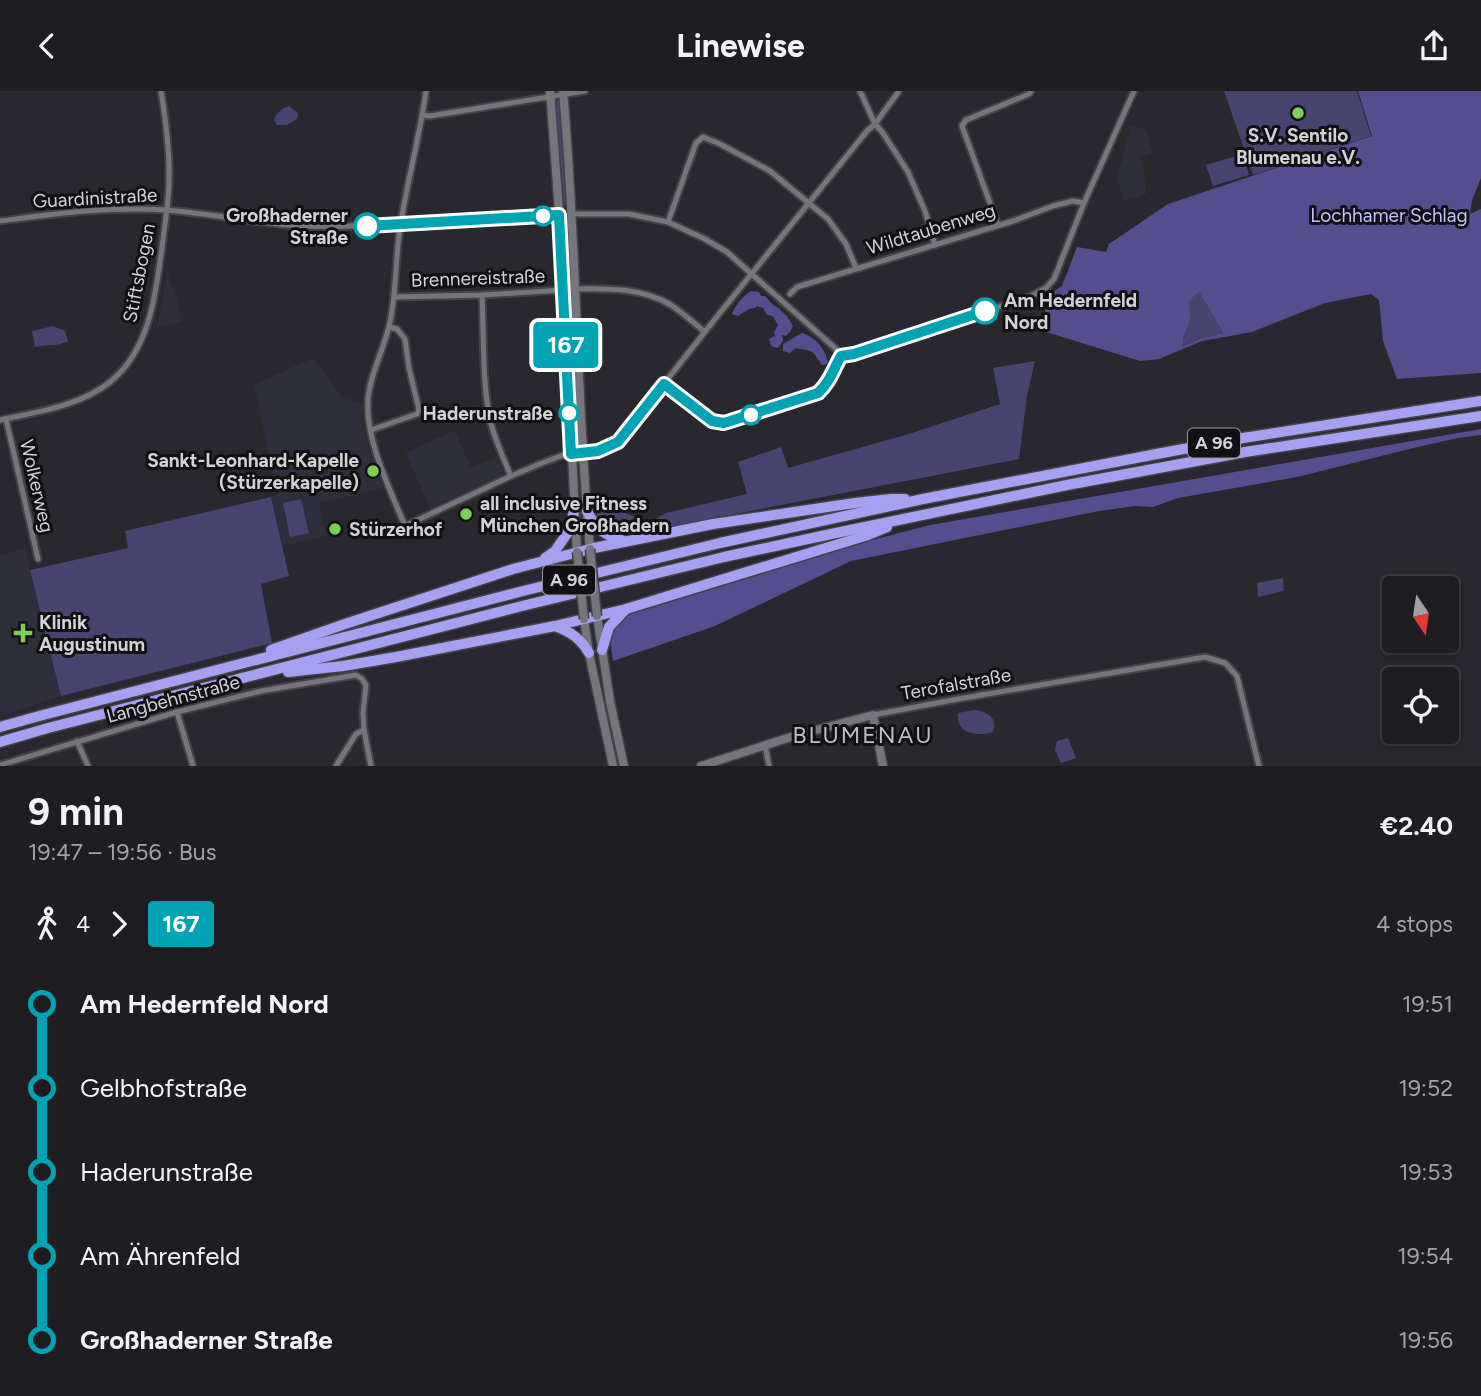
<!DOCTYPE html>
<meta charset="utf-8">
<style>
:root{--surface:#1e1e22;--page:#2b2b2f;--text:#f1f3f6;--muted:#a1a2a5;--line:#3c3c40}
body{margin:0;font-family:Figtree,sans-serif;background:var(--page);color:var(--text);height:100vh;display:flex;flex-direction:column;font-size:26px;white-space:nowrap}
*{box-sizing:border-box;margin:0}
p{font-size:23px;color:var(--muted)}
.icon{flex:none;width:38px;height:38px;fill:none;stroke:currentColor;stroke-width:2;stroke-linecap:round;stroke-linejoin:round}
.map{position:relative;height:675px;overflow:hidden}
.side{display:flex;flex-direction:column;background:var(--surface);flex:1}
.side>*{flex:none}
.badge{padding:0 14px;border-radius:5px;font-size:24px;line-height:46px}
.needle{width:46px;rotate:167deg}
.tools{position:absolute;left:1382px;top:485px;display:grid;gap:14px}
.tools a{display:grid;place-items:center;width:77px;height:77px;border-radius:7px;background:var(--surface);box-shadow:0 4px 10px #0003,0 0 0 2px var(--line);font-size:35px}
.map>.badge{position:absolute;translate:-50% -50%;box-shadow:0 0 0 4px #fff}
.legs{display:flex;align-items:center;gap:10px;height:77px;padding:0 28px;font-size:23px}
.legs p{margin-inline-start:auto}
.summary{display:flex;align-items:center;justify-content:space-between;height:119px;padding:0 28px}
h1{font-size:38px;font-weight:700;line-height:52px}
ul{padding:0 28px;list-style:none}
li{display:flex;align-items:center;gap:24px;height:84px;font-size:26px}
li i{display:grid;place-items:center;width:10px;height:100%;margin:0 9px;background:currentColor}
li i::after{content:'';width:18px;height:18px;margin:-9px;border:5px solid;border-radius:50%;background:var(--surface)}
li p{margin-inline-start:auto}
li:first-child i{background:linear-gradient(#0000 50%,currentColor 0)}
li:last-child i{background:linear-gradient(currentColor 50%,#0000 0)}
header{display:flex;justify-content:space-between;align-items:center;height:91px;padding:0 28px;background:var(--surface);font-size:32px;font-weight:700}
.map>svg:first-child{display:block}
</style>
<header><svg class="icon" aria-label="back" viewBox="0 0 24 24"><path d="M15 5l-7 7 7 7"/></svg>Linewise<svg class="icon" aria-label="share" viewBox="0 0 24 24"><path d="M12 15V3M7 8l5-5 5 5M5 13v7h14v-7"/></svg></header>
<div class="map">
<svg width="1481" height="675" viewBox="0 0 1481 675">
<rect width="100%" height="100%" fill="#28282e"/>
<g fill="#2f2f3b">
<polygon points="1131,35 1145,38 1153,62 1140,66 1143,73 1146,103 1124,110 1117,87"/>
<polygon points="166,182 168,182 171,197 176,196 175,202 182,231 157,237 162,213"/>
<polygon points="313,267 343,307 362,312 364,339 373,372 383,397 319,412 326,445 283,455 271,406 278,403 254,294"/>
<polygon points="454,339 471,376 497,366 504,383 430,417 406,362"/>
<polygon points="25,457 61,605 0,625 0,464"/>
</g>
<g fill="#484470">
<polygon points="1224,0 1357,0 1371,45 1253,84"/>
<polygon points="562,9 569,114 562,114 555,10"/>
<path d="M289 15 298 22 297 28 287 34H277L274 29C275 23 283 16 289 15Z"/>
<polygon points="1243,63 1249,84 1213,95 1206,74"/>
<polygon points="566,191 573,191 580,350 576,350 574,303 571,297"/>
<path d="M1199 201 1223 242 1202 247 1182 255C1183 246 1187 241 1189 233 1192 225 1190 217 1189 209Z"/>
<path d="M53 235 65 240 68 250C58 256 47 253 35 256L32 240Z"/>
<polygon points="1035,270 1027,305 1019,368 617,446 598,431 595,411 650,431 666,422 747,403 738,371 781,356 788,377 909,343 1000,313 993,277"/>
<polygon points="271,406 289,485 261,493 272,552 61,605 30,479 128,457 125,440"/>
<polygon points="301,408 309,442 290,446 283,412"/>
<polygon points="1283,487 1284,500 1258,506 1257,492"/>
<path d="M975 619C988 621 998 627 993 641 978 646 955 643 958 622Z"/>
<polygon points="1068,647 1076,667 1061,672 1055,659 1057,650"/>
</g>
<g fill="#554e8e" fill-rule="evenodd">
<path d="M1358 0H1481V87L1472 109 1470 123 1481 118V282L1397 288 1383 250 1379 209 1371 203 1325 212 1252 241 1202 250 1159 268 1140 270 1043 240 1047 205 1062 195 1077 156 1106 161 1109 153 1168 113 1372 45ZM1199 201 1223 242 1202 247 1183 255C1182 246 1187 241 1189 233 1192 225 1190 217 1189 210Z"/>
<path d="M751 200 759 201 761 205H765L773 214 777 216 787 225 793 235 790 241 786 245 782 244 783 250 778 257 771 255 769 248 775 245 774 241 778 234C774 228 775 224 767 224L763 217 757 215 755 217 749 218 738 225 732 223C736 213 743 205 751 200Z"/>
<path d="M802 242C815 246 826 258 828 272L825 274H822C810 257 816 261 796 257L790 262 783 260V253Z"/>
<path d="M1481 338V344L1458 347 1413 357 1297 386 1178 407 1153 416 1135 415 1099 420 851 470 715 535 613 570C609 543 609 540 630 521L865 451 930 434Z"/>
</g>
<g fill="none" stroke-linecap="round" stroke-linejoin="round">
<defs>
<g id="street">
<path d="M426 0C420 44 408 87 401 131 395 164 397 198 390 231 385 257 370 282 368 308 365 349 390 398 405 435L511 385 542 372 566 363 598 360 618 351 719 223 867 40 875 33 899 0"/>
<polyline points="860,0 875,33 883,42 908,81 925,120 935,154"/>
<polyline points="422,24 430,25 585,0"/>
<polyline points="572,123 629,123 668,131 705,148 727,161 835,257 841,265"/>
<path d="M0 130C55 123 110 115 165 119 211 122 257 133 303 135 389 137 474 128 559 124"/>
<polyline points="668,131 696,52 703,46 720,53 770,80 828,128 846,153 856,177"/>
<polyline points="998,134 962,35 966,29 1029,3 1031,0"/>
<path d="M575 198C607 197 643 197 671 214 683 222 694 232 705 241"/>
<polyline points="790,203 797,196 1013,130 1053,115 1073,110 1084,112"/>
<path d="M482 204C484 245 482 290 490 329 495 349 503 367 511 385"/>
<polyline points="395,206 482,204 563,199"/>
<polyline points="841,265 854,263 1029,206 1046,197 1054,188 1084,112 1134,0"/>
<path d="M664 293 712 330 724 332 818 302C830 291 833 279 841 265"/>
<polyline points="6,328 38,468"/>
<path d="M0 329C37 321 80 315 110 291 152 257 156 198 163 149 165 130 169 110 169 90 170 60 166 30 161 0"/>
<polyline points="371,339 417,323 419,319 409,277 405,248 397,238 389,236"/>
<polyline points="177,621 193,675"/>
<polyline points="873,624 958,608 1205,566 1225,572 1237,585 1259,675"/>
<polyline points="77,650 88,675"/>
<polyline points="765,654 769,675"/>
<polyline points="0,674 177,621 261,600 356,584 362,588 366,594 363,622 364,639 371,675"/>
<polyline points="336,675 356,643 364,639"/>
</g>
<g id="secondary">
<polyline points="550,0 561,147 577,461"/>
<path d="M563 0C577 152 576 306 590 458"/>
<polyline points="597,525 610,610 624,675"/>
<polyline points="584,528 589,562 613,675"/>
<polyline points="701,675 797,644 873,624 883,675"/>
</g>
<g id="highway">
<path d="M587 420C596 438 604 444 624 450"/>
<polyline points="545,467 555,460 571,437 574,418"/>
<path d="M555 535C571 541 580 547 589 562"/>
<polyline points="271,559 345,533 513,478 594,457 713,433 855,412 891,408 905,408"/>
<polyline points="602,559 609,536 626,518"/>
<polyline points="288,581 343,575 396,566 555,535 626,518 865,445 887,436"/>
<polyline points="0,636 43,624 519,501 720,452 923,408 1162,362 1243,347 1481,310"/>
<polyline points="0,651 48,637 522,515 724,466 831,443 1067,394 1245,361 1481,325"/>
</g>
</defs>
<use href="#street" stroke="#434348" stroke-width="9"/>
<use href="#secondary" stroke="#434348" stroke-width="11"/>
<use href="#highway" stroke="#434348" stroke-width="13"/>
<use href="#street" stroke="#75757c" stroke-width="5"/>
<use href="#secondary" stroke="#75757c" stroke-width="8"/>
<use href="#highway" stroke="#a69ff2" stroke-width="10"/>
<defs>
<g id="secondary-bridge">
<polyline points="590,458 597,525"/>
<polyline points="577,461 584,528"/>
</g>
</defs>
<use href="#secondary-bridge" stroke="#434348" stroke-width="11" stroke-linecap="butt"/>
<use href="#secondary-bridge" stroke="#75757c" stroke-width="8"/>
</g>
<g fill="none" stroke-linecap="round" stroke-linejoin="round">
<defs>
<path id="line-1" d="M367 135 559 124 571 363 598 360 618 351 664 293 712 330 724 332 818 302C830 291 833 279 841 265L854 263 985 220"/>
</defs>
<use href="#line-1" stroke="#fff" stroke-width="16"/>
<use href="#line-1" stroke="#00a3b4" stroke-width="10"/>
</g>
<g fill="#7cd155" stroke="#111114" stroke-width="2.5">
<circle cx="1298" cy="22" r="7"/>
<circle cx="373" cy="380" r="7"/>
<circle cx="466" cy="423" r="7"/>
<circle cx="335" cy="438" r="7"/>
<path d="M19.5 531.5h7v7h7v7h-7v7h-7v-7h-7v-7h7z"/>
</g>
<g fill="#fff" stroke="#00a3b4" stroke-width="3.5">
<circle cx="543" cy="125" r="9"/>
<circle cx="367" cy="135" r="12"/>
<circle cx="985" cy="220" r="12"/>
<circle cx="569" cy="322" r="9"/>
<circle cx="751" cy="324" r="9"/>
</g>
<g text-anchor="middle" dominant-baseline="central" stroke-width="6" stroke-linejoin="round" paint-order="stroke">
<g fill="#111114" stroke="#98989c" stroke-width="2">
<rect x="1188" y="337.5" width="52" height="29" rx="5"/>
<rect x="543" y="474.5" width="52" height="29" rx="5"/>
</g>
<g font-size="18" font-weight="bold" fill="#d2d2d6">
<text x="1214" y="352">A 96</text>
<text x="569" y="489">A 96</text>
</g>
<g font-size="19" font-weight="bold" fill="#d2d2d6" stroke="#111114" text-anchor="start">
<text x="1298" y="44" text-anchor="middle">S.V. Sentilo<tspan x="1298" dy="22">Blumenau e.V.</tspan></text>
<text x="359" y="369" text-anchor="end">Sankt-Leonhard-Kapelle<tspan x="359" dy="22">(Stürzerkapelle)</tspan></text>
<text x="480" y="412">all inclusive Fitness<tspan x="480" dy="22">München Großhadern</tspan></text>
<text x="349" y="438">Stürzerhof</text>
<text x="39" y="531">Klinik<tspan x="39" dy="22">Augustinum</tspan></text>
</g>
<g font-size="19" fill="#d2d2d6" stroke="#111114">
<text transform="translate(95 107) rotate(-3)">Guardinistraße</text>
<text transform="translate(931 138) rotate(-17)">Wildtaubenweg</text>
<text transform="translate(139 182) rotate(-79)">Stiftsbogen</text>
<text transform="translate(478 187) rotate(-2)">Brennereistraße</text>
<text transform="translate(37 395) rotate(77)">Wolkerweg</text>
<text transform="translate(956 593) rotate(-10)">Terofalstraße</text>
<text transform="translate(173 608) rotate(-15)">Langbehnstraße</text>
</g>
<g font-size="19" font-weight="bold" fill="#d2d2d6" stroke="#111114" text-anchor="end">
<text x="348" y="124">Großhaderner<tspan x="348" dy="22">Straße</tspan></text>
<text x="1004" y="209" text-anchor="start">Am Hedernfeld<tspan x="1004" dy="22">Nord</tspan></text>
<text x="553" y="322">Haderunstraße</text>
</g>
<g font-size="19" fill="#c3c0f8" stroke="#111114">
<text x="1389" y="124">Lochhamer Schlag</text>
</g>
<g font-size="23" letter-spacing="2" fill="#bebec6" stroke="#111114">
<text x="863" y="644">BLUMENAU</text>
</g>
</g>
</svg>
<div class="tools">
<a><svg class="needle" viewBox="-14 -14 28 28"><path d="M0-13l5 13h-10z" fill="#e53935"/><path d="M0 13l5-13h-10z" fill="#a1a2a5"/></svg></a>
<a><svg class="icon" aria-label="locate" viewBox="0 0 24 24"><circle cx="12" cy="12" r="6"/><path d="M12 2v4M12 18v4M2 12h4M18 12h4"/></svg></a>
</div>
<b class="badge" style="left:566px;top:254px;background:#00a3b4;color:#fff">167</b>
</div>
<section class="side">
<div class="summary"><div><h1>9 min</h1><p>19:47 – 19:56 · Bus</p></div><b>€2.40</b></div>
<div class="legs"><svg class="icon" aria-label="walk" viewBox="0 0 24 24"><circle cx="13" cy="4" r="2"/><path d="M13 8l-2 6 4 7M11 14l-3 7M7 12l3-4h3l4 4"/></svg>4<svg class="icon" aria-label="forward" viewBox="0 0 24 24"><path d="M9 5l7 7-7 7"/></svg><b class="badge" style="background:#00a3b4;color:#fff">167</b><p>4 stops</p></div>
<ul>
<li><i style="color:#00a3b4"></i><b>Am Hedernfeld Nord</b><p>19:51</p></li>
<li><i style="color:#00a3b4"></i><span>Gelbhofstraße</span><p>19:52</p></li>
<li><i style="color:#00a3b4"></i><span>Haderunstraße</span><p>19:53</p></li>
<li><i style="color:#00a3b4"></i><span>Am Ährenfeld</span><p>19:54</p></li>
<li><i style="color:#00a3b4"></i><b>Großhaderner Straße</b><p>19:56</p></li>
</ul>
</section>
